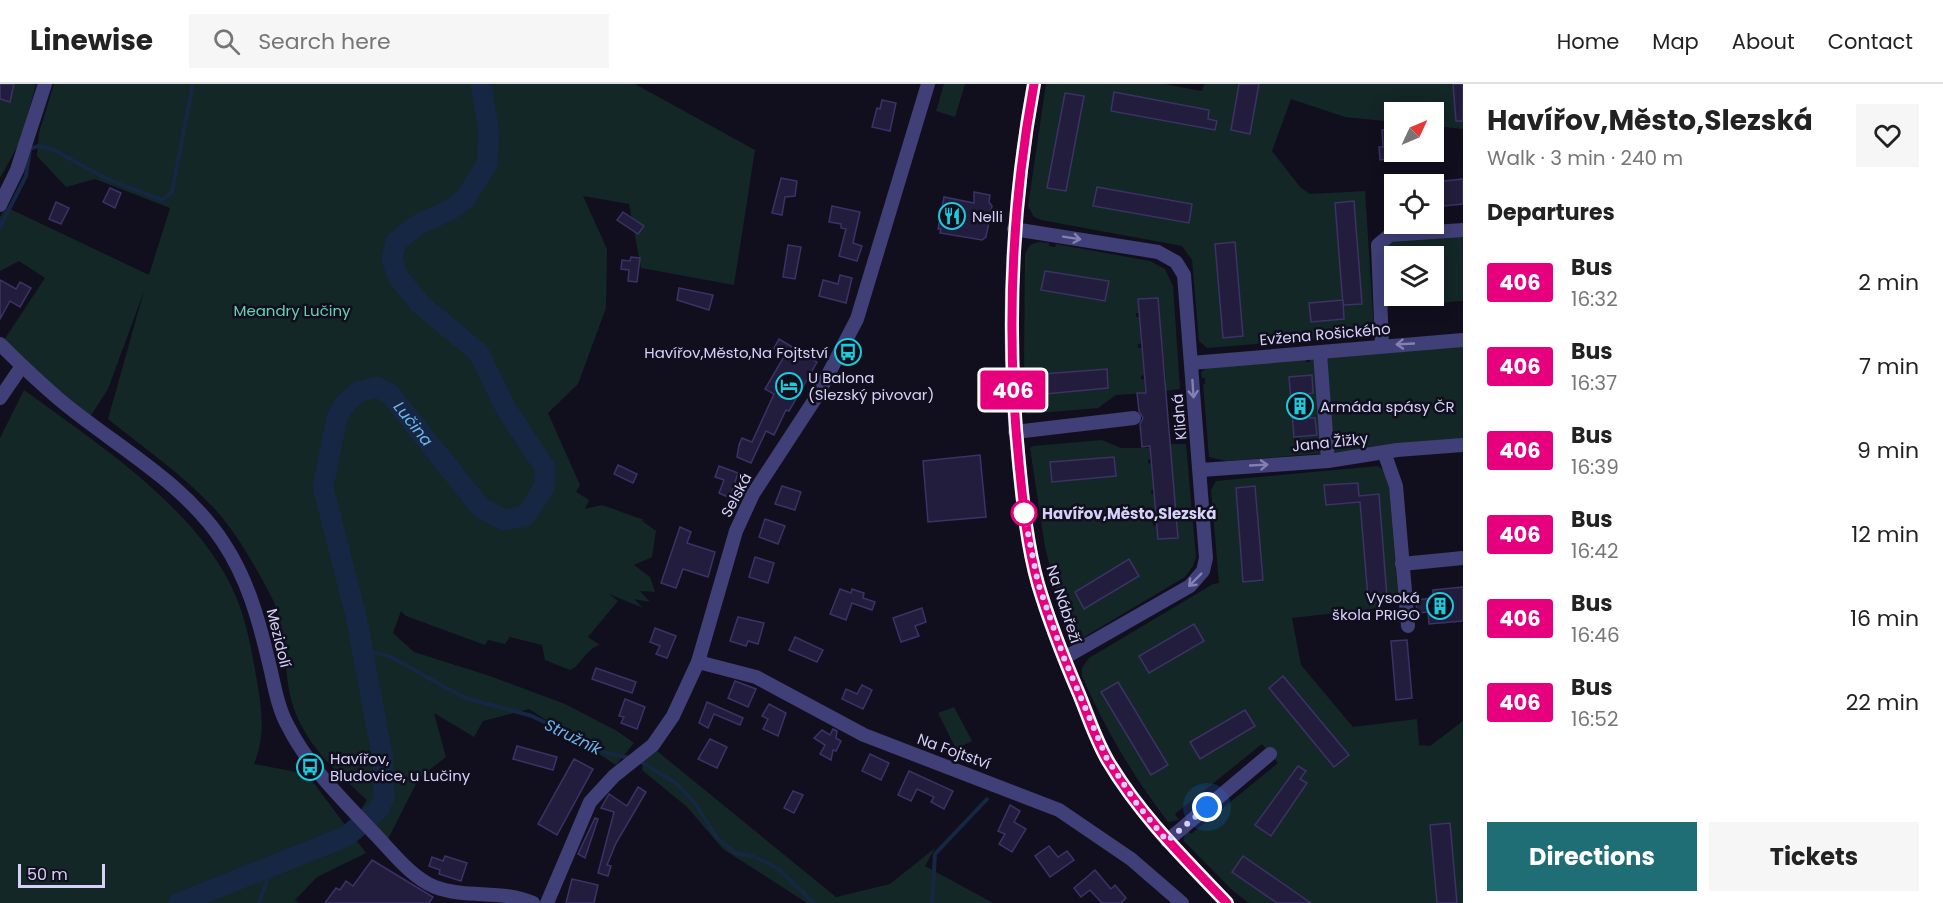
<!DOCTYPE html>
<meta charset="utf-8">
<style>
:root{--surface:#fff;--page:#f6f6f6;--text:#222;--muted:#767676;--line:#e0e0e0;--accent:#1f6e75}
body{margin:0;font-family:Poppins,sans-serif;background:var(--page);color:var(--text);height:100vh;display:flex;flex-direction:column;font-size:22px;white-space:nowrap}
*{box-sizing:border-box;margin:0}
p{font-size:20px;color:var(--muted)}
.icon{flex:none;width:33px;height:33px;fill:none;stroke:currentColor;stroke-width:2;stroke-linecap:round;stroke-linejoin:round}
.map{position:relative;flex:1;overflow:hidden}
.side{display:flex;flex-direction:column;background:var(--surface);width:480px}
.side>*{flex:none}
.badge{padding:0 12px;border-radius:4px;font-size:21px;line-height:39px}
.needle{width:39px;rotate:46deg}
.controls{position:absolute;left:1384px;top:18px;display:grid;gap:12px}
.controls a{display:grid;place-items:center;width:60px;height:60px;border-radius:0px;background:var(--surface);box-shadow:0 3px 15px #0003;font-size:30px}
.scale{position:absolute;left:18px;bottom:15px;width:87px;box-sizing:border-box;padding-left:6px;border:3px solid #d5d1f9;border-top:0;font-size:16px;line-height:21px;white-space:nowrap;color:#d5d1f9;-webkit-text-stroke:4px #110f1e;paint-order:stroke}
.you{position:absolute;width:30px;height:30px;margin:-15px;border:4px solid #fff;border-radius:50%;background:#1a73e8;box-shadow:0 0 0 9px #1a73e833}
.map>.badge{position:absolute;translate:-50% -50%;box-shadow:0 0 0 3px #fff}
h2{padding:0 24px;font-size:22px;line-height:54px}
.round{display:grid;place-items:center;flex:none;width:63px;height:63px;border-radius:0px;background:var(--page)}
.overview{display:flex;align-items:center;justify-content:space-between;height:102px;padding:0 24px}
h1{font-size:28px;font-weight:700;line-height:45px}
.cta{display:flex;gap:12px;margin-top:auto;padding:12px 24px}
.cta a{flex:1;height:69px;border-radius:0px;background:var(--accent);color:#fff;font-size:24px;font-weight:700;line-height:69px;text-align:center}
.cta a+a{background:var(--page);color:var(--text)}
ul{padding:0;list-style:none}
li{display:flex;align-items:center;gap:18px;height:84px;padding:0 24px}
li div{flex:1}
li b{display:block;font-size:22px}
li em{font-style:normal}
li .badge{min-width:66px;font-weight:700;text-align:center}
header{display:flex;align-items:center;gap:36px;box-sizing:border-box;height:84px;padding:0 30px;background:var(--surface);border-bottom:2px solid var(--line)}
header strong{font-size:28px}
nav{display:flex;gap:33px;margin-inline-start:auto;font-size:21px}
.search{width:420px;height:54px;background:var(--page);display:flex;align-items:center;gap:15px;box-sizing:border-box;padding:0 21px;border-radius:0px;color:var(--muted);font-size:22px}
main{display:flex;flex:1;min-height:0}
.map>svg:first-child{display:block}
</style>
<header>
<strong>Linewise</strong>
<div class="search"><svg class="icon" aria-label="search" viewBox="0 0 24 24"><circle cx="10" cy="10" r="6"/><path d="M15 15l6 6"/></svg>Search here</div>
<nav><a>Home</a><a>Map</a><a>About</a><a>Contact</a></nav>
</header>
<main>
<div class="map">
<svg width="1463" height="819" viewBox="0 0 1463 819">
<rect width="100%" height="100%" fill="#110f1e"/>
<g fill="#132726" fill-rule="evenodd">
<polygon points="0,0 36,0 21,56 0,94"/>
<path d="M54 0H635L755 66 734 201 641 184 629 120 583 112 607 165 606 224 578 300 548 329 580 401 576 408 589 416 585 425 602 421 647 437 641 436 656 447 652 473 634 481 650 493 655 508 640 507 650 518 634 515 643 524 609 510 618 517 588 553 600 561C584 566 581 582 570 586L545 576 542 561 510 553 505 560 488 556 485 561 406 532 401 527 393 549 414 568 490 592 565 620 617 647 634 659 616 681 529 625 483 637 474 653 434 629 446 673 419 694 388 755 360 727 367 716C336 688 302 658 291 615 283 582 287 542 271 512 256 483 233 443 210 420 180 389 143 363 108 335L144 207 108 305 90 333 36 289 4 256 45 194 19 177 0 187V133L6 123 149 191 170 124 95 95 66 103 37 72 39 49Z"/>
<polygon points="944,0 965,0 955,33 936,27"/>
<polygon points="1046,0 1164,0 1202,7 1204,0 1463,0 1463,45 1434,42 1434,28 1395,28 1395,38 1345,33 1291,15 1272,67 1300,103 1310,110 1365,107 1374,245 1365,251 1207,264 1199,257 1192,176 1182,162 1041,136 1034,133 1028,122"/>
<path d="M1463 149V217L1382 223 1379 168 1397 154ZM1395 172H1434V212H1395Z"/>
<polygon points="1038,158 1049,159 1049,162 1055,163 1056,160 1150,177 1165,185 1173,202 1180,305 1165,307 1166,293 1157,214 1138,215 1139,229 1136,229 1136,233 1139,233 1141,260 1138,260 1138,264 1142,264 1144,291 1141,292 1141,295 1144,295 1145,309 1116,311 1098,324 1027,330 1024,278 1025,170 1030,161"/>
<polygon points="1463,261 1463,358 1227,377 1209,373 1203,300 1205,300 1205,294 1202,294 1201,288 1208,283 1306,274 1306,278 1310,278 1310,275"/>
<path d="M24 306C99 361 201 426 237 515 246 538 251 562 255 586 261 620 267 647 254 680L307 690 366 769 317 793 295 816 299 819H0V354Z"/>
<polygon points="1102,356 1121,364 1150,364 1151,375 1148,376 1148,380 1151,379 1154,406 1151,407 1151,410 1154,410 1156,437 1153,438 1153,442 1156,441 1158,455 1177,453 1170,360 1186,360 1196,473 1193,482 1185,493 1084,553 1076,555 1067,550 1045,463 1030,364 1033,362"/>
<path d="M1378 382 1388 390 1398 512 1379 520V524L1292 534 1301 581 1353 643 1417 635 1419 661 1430 662 1463 637V819H1249L1232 806 1183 756 1187 745 1191 750 1278 679 1262 660 1175 730 1179 736 1168 738C1133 692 1105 645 1082 592V584L1089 574 1213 500 1219 499 1211 406 1216 397Z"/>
<polygon points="954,623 972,657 956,665 938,629"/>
<polygon points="646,658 836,813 890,800 935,764 925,782 993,819 807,819 723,765 687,723 642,686"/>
</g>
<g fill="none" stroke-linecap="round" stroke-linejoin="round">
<g stroke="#152742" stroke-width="4">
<polyline points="0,143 26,92 30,65 38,62 52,65 107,95 162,116 172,108 193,0"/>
<polyline points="362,566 389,572 465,614 532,632 607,669 630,674"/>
<polyline points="638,676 676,699 695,719 717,754 735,769 755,773 777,784 814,819"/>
<polyline points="259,819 272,783"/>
<polyline points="932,819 935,770 987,715"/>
</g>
<path stroke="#152742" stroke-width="21" id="s1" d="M179 819 347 752 379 725 384 713 383 676 356 532 323 403 337 333 344 321 358 308 377 303 390 310 481 424 504 436 525 432 545 402V384L505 323 479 269 420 220 398 193 392 175 396 158 417 141 450 126 465 115 487 80 489 49 481 0"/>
</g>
<g fill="#231d3d" stroke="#3b3266" stroke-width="1.5">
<polygon points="0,0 14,0 10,18 0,15"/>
<polygon points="1239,0 1259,0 1250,50 1231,46"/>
<polygon points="1453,0 1463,0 1463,37 1456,37"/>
<polygon points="1114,8 1209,26 1208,35 1217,37 1215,46 1111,27"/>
<polygon points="1065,9 1084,12 1066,107 1047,104"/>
<polygon points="882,16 896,19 890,47 872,43 877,24 880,25"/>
<polygon points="1395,45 1395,74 1380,76 1379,63 1383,63 1382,46"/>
<polygon points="781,94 797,97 795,112 785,113 782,131 772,129"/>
<polygon points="1463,95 1463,120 1434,123 1434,98"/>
<polygon points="1097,103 1192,120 1189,139 1093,122"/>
<polygon points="110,104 121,109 115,124 103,118"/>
<polygon points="974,108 990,111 989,118 992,122 986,153 982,156 940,149 941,145 938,145 944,113 974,119"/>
<polygon points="1354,117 1362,220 1343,221 1335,119"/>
<polygon points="56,118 69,124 61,140 49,135"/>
<polygon points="832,122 860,128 853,159 862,162 857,177 839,172 846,145 841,144 841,140 829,138"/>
<polygon points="623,128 644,142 638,150 617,136"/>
<polygon points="1235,158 1243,252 1223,254 1215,160"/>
<polygon points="788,161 801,163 795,195 783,193"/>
<polygon points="631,173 640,174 637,198 628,197 629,186 621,185 622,176 630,177"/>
<polygon points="1045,187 1109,197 1105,217 1041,206"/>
<polygon points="840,191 852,194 846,219 819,212 823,196 838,200"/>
<polygon points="0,196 16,205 20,198 31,204 20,223 10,217 0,235"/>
<polygon points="679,204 713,211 709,226 677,216"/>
<polygon points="1158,214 1178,454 1158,455 1150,362 1142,363 1140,340 1143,334 1139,327 1137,309 1146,309 1138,215"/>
<polygon points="1343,216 1344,235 1311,238 1309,219"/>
<polygon points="779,255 817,278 789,327 786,326 774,351 766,347 751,379 737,373 739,361 742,354 752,358 774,310 765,305 785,271 774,264"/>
<polygon points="1107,285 1108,304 1045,310 1043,290"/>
<polygon points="1312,291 1313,309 1308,310 1310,334 1315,334 1317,351 1294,353 1289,293"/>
<polygon points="980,371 986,433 928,438 923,377"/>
<polygon points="1114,373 1116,392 1052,398 1050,378"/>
<polygon points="618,381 637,390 633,399 614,390"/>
<polygon points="719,382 738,389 730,414 719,409 724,396 715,393"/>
<polygon points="1358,399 1359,412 1379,410 1387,513 1368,514 1360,418 1326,421 1324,401"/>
<polygon points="782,402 801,408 795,426 775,420"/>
<polygon points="1255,402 1263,496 1243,498 1236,404"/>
<polygon points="765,435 785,442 778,460 759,453"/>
<polygon points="680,443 691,448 687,459 715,468 708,493 683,485 676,504 661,499"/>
<polygon points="755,473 774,479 768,499 749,493"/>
<polygon points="1129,475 1139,492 1084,525 1075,508"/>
<polygon points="1463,503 1463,537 1429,540 1428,528 1417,529 1416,516 1433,514 1433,506"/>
<polygon points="840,505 851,509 852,505 864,509 863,514 875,518 872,526 852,519 846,536 830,530"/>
<polygon points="922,524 926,538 915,542 919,552 901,558 893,534"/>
<polygon points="738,533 764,539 758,560 748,557 746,562 730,557"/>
<polygon points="1194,540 1204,557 1149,589 1139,572"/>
<polygon points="655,544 676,552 667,574 656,570 660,562 650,558"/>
<polygon points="795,553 823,566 817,578 789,566"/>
<polygon points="1407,556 1412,614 1396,616 1391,557"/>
<polygon points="596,584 636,598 632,609 592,595"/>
<polygon points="1283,592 1349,671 1334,683 1269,604"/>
<polygon points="735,597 756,605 748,623 728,614"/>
<polygon points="1118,598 1168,681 1151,691 1101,608"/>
<polygon points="862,601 872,606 863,625 842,615 846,605 857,610"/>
<polygon points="625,615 645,623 637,645 621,639 624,633 619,632"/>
<polygon points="707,618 743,634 740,641 714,630 708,644 699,639"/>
<polygon points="769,620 786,629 778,652 763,645 768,635 762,632"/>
<polygon points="1245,626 1255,642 1200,675 1190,658"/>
<polygon points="833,645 837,647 836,654 841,657 836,667 833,666 831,676 820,670 825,661 814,654 822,646 830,651"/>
<polygon points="710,655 727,663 717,684 698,675"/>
<polygon points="517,662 557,673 553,686 513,675"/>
<polygon points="870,670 889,679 881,696 862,687"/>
<polygon points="574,675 593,685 557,751 538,740"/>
<polygon points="1298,682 1306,687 1300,695 1307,699 1271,752 1255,741"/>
<polygon points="909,687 953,707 944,725 931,718 934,713 917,705 911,717 898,711"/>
<polygon points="638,703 646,708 616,759 607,781 611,782 608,792 598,789 614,728 601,724 609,710 627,722"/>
<polygon points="793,707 803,711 794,729 784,724"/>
<polygon points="1010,721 1020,727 1014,738 1026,745 1012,768 999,760 1005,750 998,747"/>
<polygon points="595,734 598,735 585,774 578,770"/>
<polygon points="1450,739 1457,819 1437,819 1430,741"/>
<polygon points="1049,762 1058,773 1067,767 1074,776 1050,793 1035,772"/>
<polygon points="445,772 467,779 461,797 439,790 440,786 429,782 432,773 443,777"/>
<polygon points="1243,772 1298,810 1311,819 1277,819 1232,788"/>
<polygon points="372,776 433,813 429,819 325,819 336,804 340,806 346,797 353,802"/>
<polygon points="1095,786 1111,805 1115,801 1126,814 1121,819 1102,819 1090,806 1081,813 1074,804"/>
<polygon points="572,795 598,801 594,819 566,819"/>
</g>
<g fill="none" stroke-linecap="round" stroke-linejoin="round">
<g stroke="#403f77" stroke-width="14">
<path d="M1034 0C1011 125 1005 253 1019 379 1023 419 1027 461 1038 500 1049 537 1064 575 1079 610 1089 632 1096 657 1108 677 1140 731 1184 774 1227 819"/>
<polyline points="0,121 17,86 45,0"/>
<polyline points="1014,145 1158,168 1176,178 1184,191 1206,474 1203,487 1190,502 1064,574"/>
<path d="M0 260C19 279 39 298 60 316 115 362 183 397 223 458 247 494 258 533 268 575 274 598 277 624 289 644 309 683 342 715 371 746 390 765 410 793 435 803 467 815 502 805 533 819"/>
<polyline points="1382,261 1378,161 1390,151 1463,146"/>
<polyline points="1320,269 1328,377"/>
<polyline points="1191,279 1463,256"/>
<polyline points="0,314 22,282"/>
<polyline points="1015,348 1134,334"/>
<polyline points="1384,368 1396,402 1408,542"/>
<polyline points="1201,386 1328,377 1397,366 1463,361"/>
<polyline points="1402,480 1463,474"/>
<polyline points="698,578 756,593 864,651 1059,726 1131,775 1182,819"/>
<polyline points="1167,757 1270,670"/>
<polyline points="547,819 590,718 614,692 653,661 673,632 698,578 736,447 753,410 817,312 857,235 928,0"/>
</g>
</g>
<defs><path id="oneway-shaft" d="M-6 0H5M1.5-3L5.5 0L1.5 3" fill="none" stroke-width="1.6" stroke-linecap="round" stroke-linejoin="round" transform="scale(1.5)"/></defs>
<g stroke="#8381b2">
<use href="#oneway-shaft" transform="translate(1072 154) rotate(9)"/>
<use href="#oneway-shaft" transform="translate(1405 260) rotate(177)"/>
<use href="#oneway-shaft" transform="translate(1193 305) rotate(86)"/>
<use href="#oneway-shaft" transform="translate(1259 381) rotate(-3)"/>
<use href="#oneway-shaft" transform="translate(1195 496) rotate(135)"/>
</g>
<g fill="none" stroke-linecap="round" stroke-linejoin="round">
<defs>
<path id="line" d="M1034 0C1011 125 1006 252 1019 379 1023 419 1027 461 1038 500 1049 537 1064 575 1079 610 1088 632 1096 657 1108 677 1140 731 1184 774 1227 819"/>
</defs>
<use href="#line" stroke="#fff" stroke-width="14"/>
<use href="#line" stroke="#e6007e" stroke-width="9"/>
<polyline stroke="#d5d1f9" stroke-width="6" stroke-dasharray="0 10.8" points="1024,429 1038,499 1064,574 1107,675 1137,720 1167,757 1207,723"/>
</g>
<defs>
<symbol id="restaurant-ring" viewBox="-11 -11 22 22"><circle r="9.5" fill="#110f1e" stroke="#1bccdb" stroke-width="1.5"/><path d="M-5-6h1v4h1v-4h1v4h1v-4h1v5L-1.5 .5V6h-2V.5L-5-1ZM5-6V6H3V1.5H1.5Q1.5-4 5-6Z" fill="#1bccdb"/></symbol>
<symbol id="bus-ring" viewBox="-11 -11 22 22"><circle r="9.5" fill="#110f1e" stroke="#1bccdb" stroke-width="1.5"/><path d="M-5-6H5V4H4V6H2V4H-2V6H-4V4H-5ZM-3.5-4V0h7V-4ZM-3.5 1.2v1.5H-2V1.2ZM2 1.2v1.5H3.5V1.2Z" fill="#1bccdb"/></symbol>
<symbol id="hotel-ring" viewBox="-11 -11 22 22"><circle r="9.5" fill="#110f1e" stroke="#1bccdb" stroke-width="1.5"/><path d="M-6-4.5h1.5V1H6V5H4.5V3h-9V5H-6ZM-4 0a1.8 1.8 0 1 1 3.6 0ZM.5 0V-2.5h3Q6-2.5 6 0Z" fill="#1bccdb"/></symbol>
<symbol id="building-ring" viewBox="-11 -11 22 22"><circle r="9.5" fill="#110f1e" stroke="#1bccdb" stroke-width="1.5"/><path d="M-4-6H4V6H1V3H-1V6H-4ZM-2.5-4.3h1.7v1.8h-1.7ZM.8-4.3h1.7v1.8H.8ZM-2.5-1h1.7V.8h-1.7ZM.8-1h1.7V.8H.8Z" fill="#1bccdb"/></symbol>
</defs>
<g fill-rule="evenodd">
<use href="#restaurant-ring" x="937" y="117" width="30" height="30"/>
<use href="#bus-ring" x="833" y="253" width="30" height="30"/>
<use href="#hotel-ring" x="774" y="287" width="30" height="30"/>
<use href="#building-ring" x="1285" y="307" width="30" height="30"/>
<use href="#building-ring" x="1425" y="507" width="30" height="30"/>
<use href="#bus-ring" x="295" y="668" width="30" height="30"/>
</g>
<circle fill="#fff" stroke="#e6007e" stroke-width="3" cx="1024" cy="429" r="12"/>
<g text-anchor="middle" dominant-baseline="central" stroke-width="5" stroke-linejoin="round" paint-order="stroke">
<g font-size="15" fill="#d5d1f9" stroke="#110f1e" text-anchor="start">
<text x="972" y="132">Nelli</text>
<text x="828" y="268" text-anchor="end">Havířov,Město,Na Fojtství</text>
<text x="808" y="293">U Balona<tspan x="808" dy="17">(Slezský pivovar)</tspan></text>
<text x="1320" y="322">Armáda spásy ČR</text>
<text x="1420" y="513" text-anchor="end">Vysoká<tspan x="1420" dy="17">škola PRIGO</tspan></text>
<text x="330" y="674">Havířov,<tspan x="330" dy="17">Bludovice, u Lučiny</tspan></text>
</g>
<g font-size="15" fill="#67d0b3" stroke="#110f1e">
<text x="292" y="226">Meandry Lučiny</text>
</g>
<g font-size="15" fill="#d5d1f9" stroke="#110f1e">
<text transform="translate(1325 250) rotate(-5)">Evžena Rošického</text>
<text transform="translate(1179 333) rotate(-95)">Klidná</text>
<text transform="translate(1330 358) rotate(-6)">Jana Žižky</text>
<text transform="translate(736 411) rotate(-62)">Selská</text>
<text transform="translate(1064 520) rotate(72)">Na Nábřeží</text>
<text transform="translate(279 554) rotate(76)">Mezidolí</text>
<text transform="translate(954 667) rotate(20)">Na Fojtství</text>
</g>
<g font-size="15" font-weight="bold" fill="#d5d1f9" stroke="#110f1e" text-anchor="start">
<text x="1042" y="429">Havířov,Město,Slezská</text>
</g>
<g font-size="16" font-style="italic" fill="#6cb4ed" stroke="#110f1e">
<text stroke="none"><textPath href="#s1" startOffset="729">Lučina</textPath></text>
<text transform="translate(573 653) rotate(26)">Stružník</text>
</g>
</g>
</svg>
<div class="controls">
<a><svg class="needle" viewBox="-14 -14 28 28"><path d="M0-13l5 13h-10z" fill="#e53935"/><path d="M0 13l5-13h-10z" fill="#767676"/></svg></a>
<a><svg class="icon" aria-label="locate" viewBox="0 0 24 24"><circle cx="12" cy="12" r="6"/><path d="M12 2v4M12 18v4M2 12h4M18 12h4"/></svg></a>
<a><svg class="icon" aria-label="layers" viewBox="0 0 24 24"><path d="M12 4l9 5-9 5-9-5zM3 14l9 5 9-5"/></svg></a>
</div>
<div class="scale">50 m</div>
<div class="you" style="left:1207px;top:723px"></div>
<b class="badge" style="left:1013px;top:306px;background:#e6007e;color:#fff">406</b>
</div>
<section class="side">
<div class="overview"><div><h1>Havířov,Město,Slezská</h1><p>Walk · 3 min · 240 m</p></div><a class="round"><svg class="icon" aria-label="heart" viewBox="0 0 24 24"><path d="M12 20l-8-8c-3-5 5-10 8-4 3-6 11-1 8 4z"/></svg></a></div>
<h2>Departures</h2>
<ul>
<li><span class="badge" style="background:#e6007e;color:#fff">406</span><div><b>Bus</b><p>16:32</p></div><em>2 min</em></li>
<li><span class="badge" style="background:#e6007e;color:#fff">406</span><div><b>Bus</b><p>16:37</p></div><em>7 min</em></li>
<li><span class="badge" style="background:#e6007e;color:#fff">406</span><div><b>Bus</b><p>16:39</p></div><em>9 min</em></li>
<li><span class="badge" style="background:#e6007e;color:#fff">406</span><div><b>Bus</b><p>16:42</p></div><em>12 min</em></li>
<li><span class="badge" style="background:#e6007e;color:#fff">406</span><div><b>Bus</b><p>16:46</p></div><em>16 min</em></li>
<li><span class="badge" style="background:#e6007e;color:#fff">406</span><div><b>Bus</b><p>16:52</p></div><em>22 min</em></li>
</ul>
<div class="cta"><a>Directions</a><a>Tickets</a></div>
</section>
</main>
